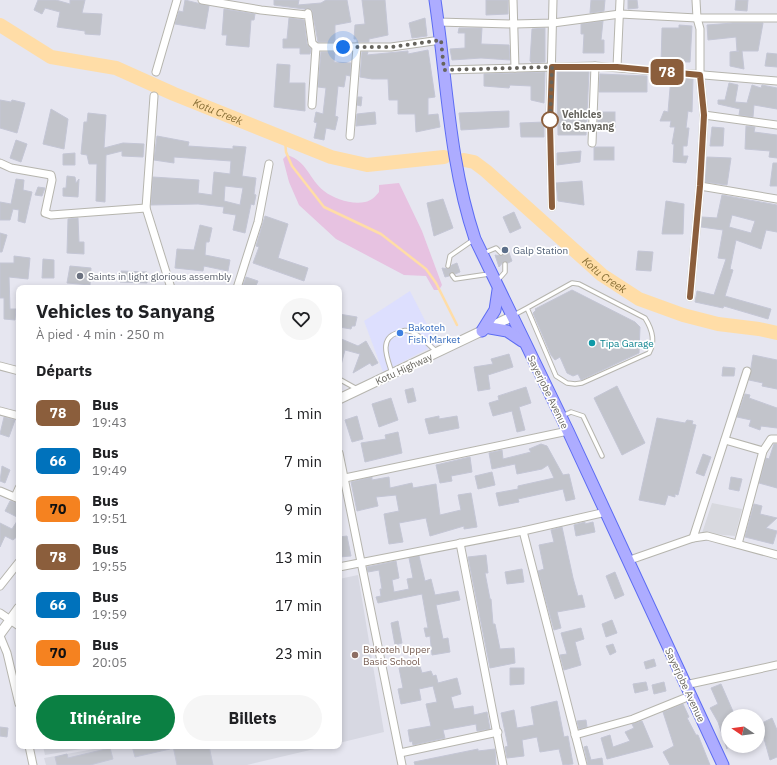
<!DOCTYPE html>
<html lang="fr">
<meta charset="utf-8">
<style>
:root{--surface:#fff;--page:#f6f6f6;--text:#202124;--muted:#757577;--accent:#0b8043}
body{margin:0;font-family:"IBM Plex Sans",sans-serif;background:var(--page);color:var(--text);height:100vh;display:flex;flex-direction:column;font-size:15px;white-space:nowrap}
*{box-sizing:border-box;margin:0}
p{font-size:13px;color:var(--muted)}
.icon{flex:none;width:22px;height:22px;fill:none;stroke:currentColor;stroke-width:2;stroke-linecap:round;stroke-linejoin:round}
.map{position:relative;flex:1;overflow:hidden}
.side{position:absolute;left:16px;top:285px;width:326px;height:464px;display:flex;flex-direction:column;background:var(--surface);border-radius:8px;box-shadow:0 2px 6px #0003}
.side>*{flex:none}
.badge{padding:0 8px;border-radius:6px;font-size:14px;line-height:26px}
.needle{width:26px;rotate:283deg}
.buttons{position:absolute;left:721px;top:709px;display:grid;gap:8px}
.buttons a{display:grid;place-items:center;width:44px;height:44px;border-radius:50%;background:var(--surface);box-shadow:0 2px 6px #0003;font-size:20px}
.you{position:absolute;width:20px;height:20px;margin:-10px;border:3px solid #fff;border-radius:50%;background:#1a73e8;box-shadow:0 0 0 6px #1a73e833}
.map>.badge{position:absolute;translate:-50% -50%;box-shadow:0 0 0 2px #fff}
h2{padding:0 20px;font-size:15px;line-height:36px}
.round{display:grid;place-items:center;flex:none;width:42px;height:42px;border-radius:21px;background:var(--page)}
.summary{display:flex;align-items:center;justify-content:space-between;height:68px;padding:0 20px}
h1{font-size:19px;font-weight:800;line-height:30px}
.action{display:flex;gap:8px;margin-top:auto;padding:8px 20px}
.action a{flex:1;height:46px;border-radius:24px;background:var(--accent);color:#fff;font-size:16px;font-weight:800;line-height:46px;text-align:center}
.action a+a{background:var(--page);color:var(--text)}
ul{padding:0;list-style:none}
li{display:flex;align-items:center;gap:12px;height:48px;padding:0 20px}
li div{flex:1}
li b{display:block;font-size:15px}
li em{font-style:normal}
li .badge{min-width:44px;font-weight:700;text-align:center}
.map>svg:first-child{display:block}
</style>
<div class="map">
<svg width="777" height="765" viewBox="0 0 777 765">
<rect width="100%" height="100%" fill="#e6e6f0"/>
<polygon fill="#dddffe" points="410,291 437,344 383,372 364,321"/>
<polygon fill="#d8d9df" points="712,503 742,509 735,536 702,533"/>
<g fill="#d7d8e2">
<polygon points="358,575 384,732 339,743 339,579"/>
<polygon points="43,746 99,746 45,755"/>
<polygon points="111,746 189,746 194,765 46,765 44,758"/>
<polygon points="194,746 327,746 247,765 198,765"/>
</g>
<path fill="#e7c2e1" d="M287 155C307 161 309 179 324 191 334 199 352 205 365 202 371 201 376 196 379 192V185L399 183 422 231 442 285 439 290H434L426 276 404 275 336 239 299 205 289 182 283 159Z"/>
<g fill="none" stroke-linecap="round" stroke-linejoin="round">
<polyline stroke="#ffdda7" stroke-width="2.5" points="285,139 286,152 292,166 324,207 381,234 426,269 436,283 457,325"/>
<g stroke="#ffdda7" stroke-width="14">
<path id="s1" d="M0 25 51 57 116 68 174 94 331 157 367 165 444 157"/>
<path id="s2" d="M464 160 474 162 486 171 602 275 639 299 683 315 718 324 759 329 777 333"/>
</g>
</g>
<g fill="#c2c4cb" stroke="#c4c6d5" fill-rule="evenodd">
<polygon points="38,0 56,0 70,4 70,0 85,0 82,13 102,14 100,35 85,34 85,31 57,27 60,12 45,8 42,14 34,10"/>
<polygon points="185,0 209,6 205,29 175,24 179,11 183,12"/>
<polygon points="274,0 299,0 298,5 321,3 326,0 347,0 351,22 335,25 335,42 318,42 312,10 274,5"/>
<polygon points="362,0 385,0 388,35 369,39 369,42 357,42 357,39 354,39 355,25 365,24"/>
<polygon points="486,0 508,0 508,14 486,15"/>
<polygon points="591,0 605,0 604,11 590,13"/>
<polygon points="628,0 637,0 638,8 628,9"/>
<polygon points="736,0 748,0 747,11 735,10"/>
<polygon points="224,9 255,14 254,20 251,20 249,47 226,45 227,35 222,35"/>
<polygon points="289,18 304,20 307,44 311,49 310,54 300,54 300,48 283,48 283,39 287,39"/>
<polygon points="425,18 427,36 412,38 409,23"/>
<polygon points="603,21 601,40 604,40 604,53 583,53 584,34 581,34 581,24"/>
<polygon points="733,23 763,23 758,51 742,51 744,69 730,66 730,52 739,51 737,51 736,37 708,40 707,25"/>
<polygon points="679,25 692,26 690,62 674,62 674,66 661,65 662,28 679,28"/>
<polygon points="459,28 482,28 481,44 509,45 510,60 481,58 452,60 450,49 465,48 465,33 458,33"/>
<polygon points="545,28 545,62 532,63 530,61 532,29"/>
<polygon points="428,50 435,97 428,98 428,115 438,114 440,127 416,132 415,114 398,114 398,100 389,100 388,79 372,79 360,77 362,52 368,52 367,55 408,51 408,54"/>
<polygon points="321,52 335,52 334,62 351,63 350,76 346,75 344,87 338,86 335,116 338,117 335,130 326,128 324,140 314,138 317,123 314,122 316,112 323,114 326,88 318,87"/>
<polygon points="767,53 777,54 777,67 765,66"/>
<polygon points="277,64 290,65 289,83 305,83 305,111 274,107"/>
<polygon points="589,71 586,135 558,135 557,72"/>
<polygon points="545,72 544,103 531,100 531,86 510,85 509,88 484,86 484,74"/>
<polygon points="600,74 647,76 647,92 599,92"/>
<polygon points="671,77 693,79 692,112 688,111 686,128 689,128 687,146 683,146 683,156 688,156 686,163 673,162 674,144 672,144 675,127 670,127 671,121 660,121 664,111 668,112"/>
<polygon points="729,83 738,85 735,102 747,103 752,85 761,88 762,85 777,88 777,109 754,105 753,117 739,115 740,109 718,104 718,100 725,100"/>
<polygon points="358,97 362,97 361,106 357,105"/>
<polygon points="0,100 11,102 12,100 25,103 17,133 0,128"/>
<polygon points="51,109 68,119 64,149 43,144"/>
<polygon points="509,111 509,127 461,130 459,113"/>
<polygon points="375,112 376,124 356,126 357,114"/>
<rect x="598" y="112" width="17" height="15"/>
<polygon points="88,113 106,115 104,148 123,143 144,144 143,157 122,156 122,151 106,155 105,202 96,201 97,164 89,164 87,155 81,154 84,122 87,122"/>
<polygon points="544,122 544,137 521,137 520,123"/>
<polygon points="746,126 755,127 754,132 777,135 777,158 769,157 770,151 745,149"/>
<polygon points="712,127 724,128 723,146 710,146"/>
<path d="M157 136 189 142 188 146 233 149V146L246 147 242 176 256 178 254 194 256 195 254 205 251 204 245 233 233 230 236 215 223 213 224 207 198 204 151 205 153 177 199 180 198 193 212 195 214 172 230 174 231 161 174 157V163L154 160ZM225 186 243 188 240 205 224 201Z"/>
<polygon points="16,140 27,144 21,162 10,158"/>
<rect x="594" y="147" width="20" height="13"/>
<polygon points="581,151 580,162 557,165 557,153"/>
<polygon points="75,153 75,165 63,165 63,154"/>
<polygon points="707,157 731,158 727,185 705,182"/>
<polygon points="773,163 777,163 777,186 770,186"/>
<polygon points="67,176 75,177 76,183 79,179 78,197 63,196 63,188 66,188"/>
<polygon points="16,179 24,180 23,190 32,192 25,223 18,221 19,210 13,209 10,220 0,220 0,202 11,204"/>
<polygon points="582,181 584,205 558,201 556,183"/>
<polygon points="38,187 45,188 42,196 35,195"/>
<path d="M722 195 777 205V232L766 230 761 249 736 240 730 269 733 270 725 296 771 309 768 319 724 306 723 308 695 302 697 291 714 295 726 259 718 258 723 230 701 227 702 217 717 218ZM732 215 755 221 751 233 729 227Z"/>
<polygon points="443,199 453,228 434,236 427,203"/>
<polygon points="666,201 684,204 683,234 662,234"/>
<polygon points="514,212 521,228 510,233 503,217"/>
<polygon points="265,216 288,224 278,258 308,268 304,281 253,263 259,247 256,246"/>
<polygon points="78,218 79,242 84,242 84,254 67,253 68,219"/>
<polygon points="200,225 212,228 209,242 206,242 205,255 230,260 228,271 204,266 203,271 175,268 177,249 194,250"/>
<polygon points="0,233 7,235 2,252 0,252"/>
<polygon points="508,250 512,261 508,263 504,261 499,267 495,255 502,256 504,252"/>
<polygon points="638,251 653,252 651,271 636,270"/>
<polygon points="14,256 30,258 28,279 9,277 10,309 16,309 15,320 4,319 4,298 0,298 0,263 14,263"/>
<polygon points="43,259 54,260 54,278 42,278"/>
<polygon points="457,263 460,272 455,274 451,272 449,276 445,277 442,268 449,269 452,265"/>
<polygon points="70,266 91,268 90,285 67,283"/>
<polygon points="121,271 147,272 147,283 120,282"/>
<polygon points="246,277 258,281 255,288 242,288"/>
<polygon points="572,290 635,322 640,327 639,353 581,380 578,374 573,376 567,373 560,357 555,360 551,355 533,313 536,310 535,309"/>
<polygon points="339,314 357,317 355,326 352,326 351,329 339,327"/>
<polygon points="339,338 358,346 366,341 378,363 372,366 370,363 353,373 360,354 345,350 341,365 339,365"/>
<polygon points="509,354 513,367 488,375 490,389 478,391 474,367 493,364 491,359"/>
<polygon points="753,355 777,360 777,389 762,386 763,383 749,380"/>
<polygon points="723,367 735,368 734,376 722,376"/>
<polygon points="617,386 645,443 622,455 594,398"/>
<polygon points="526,387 531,403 519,407 525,430 517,432 512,411 493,416 489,403 499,400 498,396"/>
<polygon points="413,388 416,401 408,403 405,390"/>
<polygon points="745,394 750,395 749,398 777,408 777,428 761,426 760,430 749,426 751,420 737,417"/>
<polygon points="391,398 398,420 379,427 372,404"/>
<polygon points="357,416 363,439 352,442 345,420"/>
<polygon points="439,416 439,419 457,416 459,428 429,434 425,419"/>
<polygon points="4,417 15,420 9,437 0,434"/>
<polygon points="657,418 685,423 687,420 693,421 692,424 696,425 678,495 675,494 675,497 668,495 665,505 639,500"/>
<polygon points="398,432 402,453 365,462 361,443 386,439 385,435"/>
<polygon points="541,444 547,446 563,475 569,474 575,499 566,501 563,489 518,499 519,502 499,506 496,493 518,489 518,486 554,478 548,465 542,469 517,474 515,464 492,469 489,453 502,450 503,459 531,452 529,449"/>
<polygon points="774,444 777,444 777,488 759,483 766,458 769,459"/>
<polygon points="703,454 711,457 704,476 696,473"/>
<polygon points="470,457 472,472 451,476 452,481 440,483 436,465"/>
<polygon points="2,466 10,470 5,483 0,481"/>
<polygon points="492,472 495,485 478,489 475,476"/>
<polygon points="372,477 372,480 389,477 390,488 412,483 413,488 436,484 440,515 461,510 458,495 471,493 477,527 464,529 464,526 430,536 426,518 399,523 403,542 389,544 384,514 399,511 396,495 376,497 378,506 357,511 351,482"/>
<polygon points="731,477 742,479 739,491 729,489"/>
<polygon points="10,501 19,504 19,535 13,540 5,536 0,547 0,523 12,529 19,518 5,511"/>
<polygon points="754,504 762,506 760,514 777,518 766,528 777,531 773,544 745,537"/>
<polygon points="585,522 585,524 593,522 595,532 576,536 574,525"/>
<polygon points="562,527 573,578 578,596 582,595 585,607 557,612 561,628 554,630 538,571 544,569 539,545 554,542 551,530"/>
<polygon points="347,536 351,556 339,557 339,537"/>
<polygon points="486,555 488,573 485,573 490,599 491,599 493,624 495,624 500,649 514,648 515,663 490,668 468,557"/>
<polygon points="419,556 425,581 431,579 435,595 458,591 460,600 436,605 443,639 448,638 450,652 432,655 430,636 426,637 424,628 428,628 422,594 378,603 376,597 381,596 380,589 382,589 379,570 368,572 367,567 396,561 399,578 392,580 394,592 409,589 407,579 413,578 409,558"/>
<polygon points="522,569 524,582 507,584 505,572"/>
<polygon points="615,572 624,595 615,599 606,576"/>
<polygon points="612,620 617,633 606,637 602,624"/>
<polygon points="398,621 402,643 395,645 391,623"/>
<polygon points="581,628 584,639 575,642 581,665 564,670 560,655 567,654 561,633"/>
<polygon points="613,644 616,652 610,655 606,646"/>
<polygon points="654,659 656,666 646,669 644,662"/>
<polygon points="419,663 422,673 431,671 433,676 436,675 438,683 457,678 461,694 451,697 454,709 473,706 474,715 487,712 490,729 477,731 476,724 443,730 445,738 413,745 412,741 410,742 408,730 431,726 426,704 437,702 433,686 419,689 421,700 401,704 398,689 403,688 399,668"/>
<polygon points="510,668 524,668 524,684 510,685"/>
<polygon points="646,682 648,690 635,693 633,684"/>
<polygon points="664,682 666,691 654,694 652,685"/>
<polygon points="721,684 735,716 728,716 727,749 718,722 710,708 718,704 711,688"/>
<polygon points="557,701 564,737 568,736 573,764 563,765 559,749 540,752 537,737 522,740 524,756 507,758 505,747 508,746 501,713 514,710 517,728 534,725 531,707"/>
<polygon points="683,704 689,717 687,718 696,735 698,735 710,765 670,765 663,752 674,746 663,712"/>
<polygon points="772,718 777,730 777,757 770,760 763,735 758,738 758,725"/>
<polygon points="586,720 587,727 579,729 577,721"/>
<polygon points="642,721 653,747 607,759 601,738 610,735 613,747 630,741 625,732 634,728 632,724"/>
<polygon points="0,727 8,728 7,737 0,736"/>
<polygon points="132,746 169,746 170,749 135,757"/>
<polygon points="173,746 209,746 213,765 177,765"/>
<polygon points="587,746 591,760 602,758 603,765 588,765 584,747"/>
<polygon points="110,748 113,759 90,765 57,765 55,757 67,754 68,758"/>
<polygon points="478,749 478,751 495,749 496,765 415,765 414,762"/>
</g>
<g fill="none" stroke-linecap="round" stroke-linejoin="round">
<defs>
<g id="service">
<polyline points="484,253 496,248 501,253"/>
<polyline points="448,266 450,256 473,240"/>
<polyline points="452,275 455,279 489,274"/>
<polyline points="498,280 505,272 505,264"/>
<path d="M514 315 527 308 556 376 567 383 575 384 582 383 649 353C656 341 652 329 645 318L579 284 572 283 527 308"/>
<path d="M392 373C388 360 378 339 397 333 402 331 406 329 412 332 421 336 429 345 436 351"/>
<polyline points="339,379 357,389"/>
<polyline points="562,416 571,412 583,416 602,456"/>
</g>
<g id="minor">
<polyline points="202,0 261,10 307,15 308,13 312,43 316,47 312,105"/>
<polyline points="513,0 515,68"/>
<polyline points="438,22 514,24 553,23 620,14 697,18 777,18"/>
<polyline points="316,47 391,47 441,40"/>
<polyline points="617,67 620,0"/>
<polyline points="444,70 595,66 777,81"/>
<polyline points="156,72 177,0"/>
<polyline points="154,96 146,208 171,288"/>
<polyline points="704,115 777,125"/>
<polyline points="350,136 357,47"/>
<polyline points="592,143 595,66"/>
<polyline points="0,163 11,168 51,175 52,180 45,213 51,215 146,208"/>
<polyline points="700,186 777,199"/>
<polyline points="552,207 550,123 553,0"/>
<polyline points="237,288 258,222 269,164"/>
<polyline points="690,297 700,186 704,115 700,75 700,29 697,18 696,0"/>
<polyline points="0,366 19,371"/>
<polyline points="0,411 19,416"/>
<polyline points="725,440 763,451"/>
<polyline points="339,453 402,765"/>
<polyline points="345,478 568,431"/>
<polyline points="0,491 19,499"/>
<polyline points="15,497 19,488"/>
<polyline points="523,531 583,765"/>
<polyline points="693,538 747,371"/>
<polyline points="460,543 503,765"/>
<polyline points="738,544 763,451 771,439 777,439"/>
<polyline points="627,561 693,538 707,536 777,555"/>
<polyline points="339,567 523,531 606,512"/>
<polyline points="0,586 19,562"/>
<polyline points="0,613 19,626"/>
<polyline points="0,636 7,653 19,704"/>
<polyline points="685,685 777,665"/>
<polyline points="575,735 633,719 690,696"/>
<polyline points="29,746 33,765"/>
<polyline points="400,753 498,732"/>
</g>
<g id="tertiary">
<polyline points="339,399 511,317"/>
<polyline points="0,634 19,608"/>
</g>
<g id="primary">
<path d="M435 0C447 80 449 162 475 239L568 431 723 765"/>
<polyline points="490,328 507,331 522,341"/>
<polyline points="482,331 495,310 498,290"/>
</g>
</defs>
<use href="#service" stroke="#b6b5ae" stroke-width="5.5"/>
<use href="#minor" stroke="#b6b5ae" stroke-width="9"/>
<use href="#tertiary" stroke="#b6b5ae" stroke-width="11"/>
<use href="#primary" stroke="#5c6cf3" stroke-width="13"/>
<use href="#service" stroke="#fff" stroke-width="3.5"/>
<use href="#minor" stroke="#fff" stroke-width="7"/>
<use href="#tertiary" stroke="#fff" stroke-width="9"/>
<use href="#primary" stroke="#adacff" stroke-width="11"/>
</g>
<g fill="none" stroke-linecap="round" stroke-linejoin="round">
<defs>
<polyline id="line" points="552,207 550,123 552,67 617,67 700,75 704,115 700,186 690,297"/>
</defs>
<use href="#line" stroke="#fff" stroke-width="9"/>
<use href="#line" stroke="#8b5e3c" stroke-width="6"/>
<polyline stroke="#66645d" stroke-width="4" stroke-dasharray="0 7.2" points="343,47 391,47 441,40 444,70 552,67 550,123 550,120"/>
</g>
<circle fill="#fff" stroke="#8b5e3c" stroke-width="2" cx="550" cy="120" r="8"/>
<circle fill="#5c6f8a" stroke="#fff" stroke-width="1.5" cx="505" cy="250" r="4"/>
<circle fill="#6b7280" stroke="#fff" stroke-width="1.5" cx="80" cy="276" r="4"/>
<circle fill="#3f7fe0" stroke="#fff" stroke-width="1.5" cx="400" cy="333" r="4"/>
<circle fill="#0f9aa8" stroke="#fff" stroke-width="1.5" cx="592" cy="343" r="4"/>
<circle fill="#8d6e63" stroke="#fff" stroke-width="1.5" cx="355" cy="655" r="4"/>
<g text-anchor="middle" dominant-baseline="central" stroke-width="3.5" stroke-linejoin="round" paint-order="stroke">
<g font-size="10" font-weight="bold" fill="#66645d" stroke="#fff" text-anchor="start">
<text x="562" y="114">Vehicles<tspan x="562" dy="12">to Sanyang</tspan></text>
</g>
<g font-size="10" fill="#4e5e75" stroke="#fff" text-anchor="start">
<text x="513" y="250">Galp Station</text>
</g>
<g font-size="10" fill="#5b616d" stroke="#fff" text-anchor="start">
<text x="88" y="276">Saints in light glorious assembly</text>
</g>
<g font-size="10" fill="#366cbe" stroke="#fff" text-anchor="start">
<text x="408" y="327">Bakoteh<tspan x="408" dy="12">Fish Market</tspan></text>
</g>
<g font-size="10" fill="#0d838f" stroke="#fff" text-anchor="start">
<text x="600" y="343">Tipa Garage</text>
</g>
<g font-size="10" fill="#66645d" stroke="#fff">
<text transform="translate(404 369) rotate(-25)">Kotu Highway</text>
<text transform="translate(548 392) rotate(64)">Sayerjobe Avenue</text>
<text transform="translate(685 685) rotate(65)">Sayerjobe Avenue</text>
</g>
<g font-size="10" fill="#785e54" stroke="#fff" text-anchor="start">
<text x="363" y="649">Bakoteh Upper<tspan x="363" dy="12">Basic School</tspan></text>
</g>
<g font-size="11" font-style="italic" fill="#866d34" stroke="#fff">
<text stroke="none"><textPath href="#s1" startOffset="237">Kotu Creek</textPath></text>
<text stroke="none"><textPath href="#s2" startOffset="183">Kotu Creek</textPath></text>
</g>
</g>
</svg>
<div class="buttons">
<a><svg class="needle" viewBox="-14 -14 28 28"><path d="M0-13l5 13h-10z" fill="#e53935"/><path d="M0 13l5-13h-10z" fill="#757577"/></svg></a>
</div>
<div class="you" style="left:343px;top:47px"></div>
<b class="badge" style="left:667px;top:72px;background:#8b5e3c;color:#fff">78</b>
<section class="side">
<div class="summary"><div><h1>Vehicles to Sanyang</h1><p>À pied · 4 min · 250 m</p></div><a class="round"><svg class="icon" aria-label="heart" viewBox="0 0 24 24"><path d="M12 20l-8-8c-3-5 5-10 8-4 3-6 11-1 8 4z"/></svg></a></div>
<h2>Départs</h2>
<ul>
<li><span class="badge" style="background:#8b5e3c;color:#fff">78</span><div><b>Bus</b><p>19:43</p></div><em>1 min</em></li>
<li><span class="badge" style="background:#0072bc;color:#fff">66</span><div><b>Bus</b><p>19:49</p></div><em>7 min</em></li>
<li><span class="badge" style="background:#f58220;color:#111">70</span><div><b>Bus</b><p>19:51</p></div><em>9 min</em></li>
<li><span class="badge" style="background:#8b5e3c;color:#fff">78</span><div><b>Bus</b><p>19:55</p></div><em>13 min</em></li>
<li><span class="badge" style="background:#0072bc;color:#fff">66</span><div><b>Bus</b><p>19:59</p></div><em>17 min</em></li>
<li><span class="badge" style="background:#f58220;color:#111">70</span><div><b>Bus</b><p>20:05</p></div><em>23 min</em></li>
</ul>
<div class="action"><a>Itinéraire</a><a>Billets</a></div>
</section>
</div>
